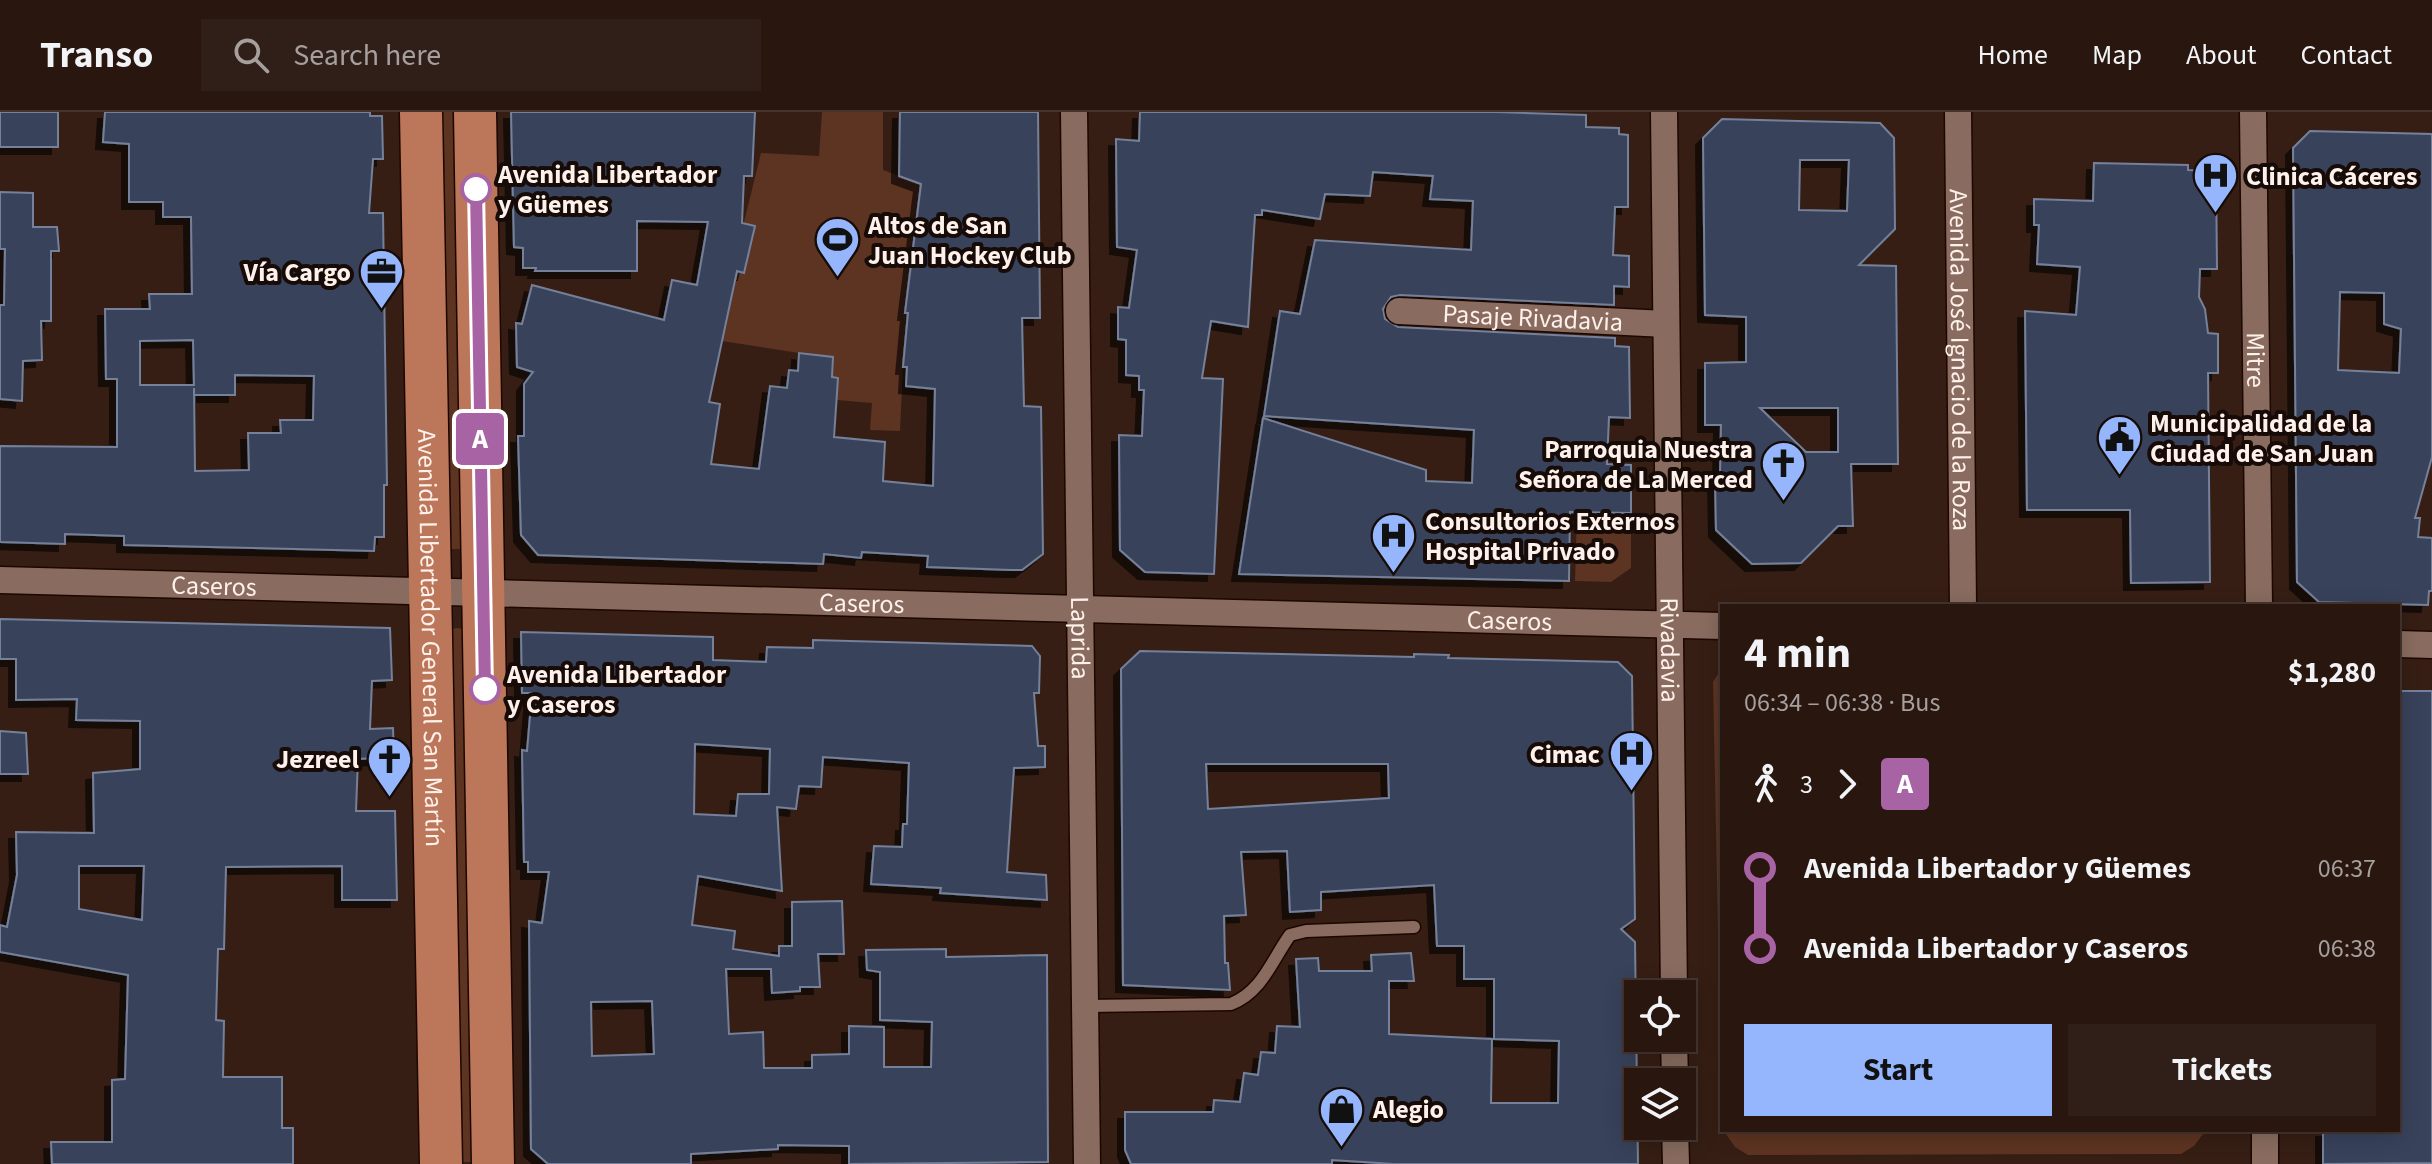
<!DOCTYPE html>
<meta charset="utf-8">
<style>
:root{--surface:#28160f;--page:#301f18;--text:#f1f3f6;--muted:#a59f9e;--line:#44352f;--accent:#95b6fd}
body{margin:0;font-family:"Source Sans 3",sans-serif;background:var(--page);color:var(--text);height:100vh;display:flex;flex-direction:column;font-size:30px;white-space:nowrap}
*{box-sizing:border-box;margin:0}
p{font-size:26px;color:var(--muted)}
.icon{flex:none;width:44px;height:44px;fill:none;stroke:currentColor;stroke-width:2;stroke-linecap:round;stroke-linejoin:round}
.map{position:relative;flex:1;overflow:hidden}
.panel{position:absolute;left:1720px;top:492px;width:680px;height:528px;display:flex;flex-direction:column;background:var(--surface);border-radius:0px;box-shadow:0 4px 20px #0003,0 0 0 2px var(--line)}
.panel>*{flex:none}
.badge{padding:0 16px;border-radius:6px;font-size:28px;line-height:52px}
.fabs{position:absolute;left:1624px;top:868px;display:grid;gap:16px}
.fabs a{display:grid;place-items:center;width:72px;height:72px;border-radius:0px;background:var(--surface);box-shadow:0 4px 20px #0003,0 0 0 2px var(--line);font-size:40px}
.map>.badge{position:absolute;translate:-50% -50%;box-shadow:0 0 0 4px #fff}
.legs{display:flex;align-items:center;gap:12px;height:88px;padding:0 24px;font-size:26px}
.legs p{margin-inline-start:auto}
.summary{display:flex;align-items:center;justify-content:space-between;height:136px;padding:0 24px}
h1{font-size:44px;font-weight:700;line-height:60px}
.cta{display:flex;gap:16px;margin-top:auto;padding:16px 24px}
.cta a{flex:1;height:92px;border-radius:0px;background:var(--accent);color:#111;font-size:32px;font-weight:700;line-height:92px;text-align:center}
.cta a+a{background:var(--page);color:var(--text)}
ul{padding:0 24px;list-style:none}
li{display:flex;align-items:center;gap:28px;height:80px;font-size:30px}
li i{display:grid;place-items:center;width:12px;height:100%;margin:0 10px;background:currentColor}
li i::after{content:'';width:20px;height:20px;margin:-10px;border:6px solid;border-radius:50%;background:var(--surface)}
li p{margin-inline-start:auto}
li:first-child i{background:linear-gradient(#0000 50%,currentColor 0)}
li:last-child i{background:linear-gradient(currentColor 50%,#0000 0)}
header{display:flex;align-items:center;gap:48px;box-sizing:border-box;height:112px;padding:0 40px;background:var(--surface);border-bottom:2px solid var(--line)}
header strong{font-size:38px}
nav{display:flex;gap:44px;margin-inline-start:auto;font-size:28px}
.search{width:560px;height:72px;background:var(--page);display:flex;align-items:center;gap:20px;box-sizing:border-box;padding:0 28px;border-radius:0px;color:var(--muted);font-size:30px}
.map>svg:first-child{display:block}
</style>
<header>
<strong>Transo</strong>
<div class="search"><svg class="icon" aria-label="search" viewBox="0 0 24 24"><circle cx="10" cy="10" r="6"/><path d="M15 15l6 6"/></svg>Search here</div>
<nav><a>Home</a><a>Map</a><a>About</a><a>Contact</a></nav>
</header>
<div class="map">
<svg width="2432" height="1052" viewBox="0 0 2432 1052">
<defs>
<filter id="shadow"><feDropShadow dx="-7" dy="7" stdDeviation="0" flood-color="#0009"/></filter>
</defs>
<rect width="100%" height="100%" fill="#361e14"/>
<g fill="#5d3321">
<polygon points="438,0 459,0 462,437 450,437"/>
<polygon points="822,0 883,0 883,58 955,84 907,255 903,255 900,319 870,318 872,291 837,288 838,266 798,262 799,241 722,229 727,179 761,41 819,44"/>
<polygon points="1577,400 1631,401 1631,456 1611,470 1575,469"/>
<polygon points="457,516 464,517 473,1050 461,1050 452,517"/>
<polygon points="1722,556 1722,1016 1713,570"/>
<polygon points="1723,1018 2206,1018 2194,1034 2181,1042 1748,1043 1735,1035"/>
</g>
<g fill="#38435a" stroke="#74809a" stroke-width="2" fill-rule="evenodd" filter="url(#shadow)">
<rect x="0" y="0" width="58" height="35"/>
<path d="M105 0H370V4H382L383 47H373L369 101H383L387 373H384V425H375L374 439 124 433V424L65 422V432L0 430V334L117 335V267H106L105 197H150L149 182H192L191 105H163V90H129V32L103 30ZM193 228 194 273H140V229ZM235 263 314 264 313 308H280L281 321H248L249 358 195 359 194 276V283H235Z"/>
<polygon points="511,0 755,0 752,64 744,64 742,111 755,114 744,161 737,159 709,290 720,292 711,352 759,357 770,274 787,276 789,258 798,259 799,241 833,245 832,265 838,266 834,325 885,330 883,369 933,374 935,277 906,274 907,255 903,255 908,201 905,201 921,72 899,64 900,0 1038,0 1040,206 1022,206 1024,294 1041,295 1043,442 1022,458 1011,458 927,455 928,444 862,440 861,446 824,442 823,452 538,443 521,423 518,324 524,324 524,272 533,260 517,255 516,211 522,212 532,173 664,208 672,168 697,173 708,110 637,109 637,159 535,159 536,156 523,156 523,136 514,135"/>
<polygon points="1140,0 1497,0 1586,3 1586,15 1619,16 1619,22 1628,23 1628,95 1615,95 1613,143 1629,144 1629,175 1614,174 1614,193 1400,183 1391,185 1383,197 1385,207 1398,215 1615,226 1615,234 1629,235 1630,306 1609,305 1607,352 1631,353 1631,401 1570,400 1569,469 1239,462 1263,306 1426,358 1426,369 1472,371 1474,318 1264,304 1280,199 1300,202 1315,128 1471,138 1473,89 1430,87 1433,64 1373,60 1370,84 1325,82 1320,107 1262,98 1262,103 1255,103 1248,215 1211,209 1202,266 1223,267 1214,462 1145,460 1120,438 1119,323 1142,324 1144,278 1139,278 1139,264 1126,263 1126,228 1118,227 1118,195 1129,196 1137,138 1117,135 1116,27 1139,29"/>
<path d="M1722 7 1880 11 1894 26 1895 117 1859 153 1896 154 1898 352H1851L1853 414H1838L1801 451 1752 452 1716 418 1715 368 1720 363 1721 313H1705V251L1746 250V205L1705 203 1703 26ZM1800 48H1849L1847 99 1799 98ZM1760 296H1838V340H1806Z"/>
<path d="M2310 19 2432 22V345L2415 406H2420L2418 425 2432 426V479H2429L2428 493 2319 490 2297 470 2293 36ZM2340 180 2384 181V212L2401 217 2399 261 2338 258Z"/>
<polygon points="2094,51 2188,53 2188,58 2216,59 2217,157 2200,157 2199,185 2205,197 2208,221 2218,222 2218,261 2208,261 2210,470 2131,471 2130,398 2027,398 2025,199 2076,203 2080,155 2037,152 2039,113 2034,113 2034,87 2093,89"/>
<polygon points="0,80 33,81 33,115 57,115 59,139 51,139 51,209 41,209 42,248 23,249 22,289 0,287 0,193 4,193 5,137 0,137"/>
<path d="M0 507 390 516 392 568 372 569 370 617 393 616 394 645 358 647 356 699H395L397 788H342V754L226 755 224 837H218L216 908 224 909 223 965H282V1016H293V1052H52L51 1030H112V968L125 967 128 863 0 840V813L7 815 17 763 16 720 94 721 93 661 140 657V609L76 608 77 587 16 588V547H0ZM79 754H144L142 808 79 797Z"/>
<path d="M521 520 713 525V548L766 550 767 535 813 536V528L1032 534 1040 544 1039 581H1034L1038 634H1045V655L1014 656 1007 760 1046 763 1047 788 940 781 941 776 871 772 874 734 902 735 903 712H907L909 651 823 645 821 675 799 674 796 697 777 695 782 779 698 764 692 813 735 819 733 837 779 844V834H792V790L842 789 844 842H818L820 875H800V879L772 881 771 857H726L729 922 763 920 764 956H812V943L849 942V914L884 915V955H931L932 910 880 908V860L867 858 866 838 946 837V845L1047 843 1048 1050 849 1052V1034L778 1033V1037L691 1042V1052H548L531 1037 529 809 542 811 549 760H528V750H524L522 638 527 639 532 581H522ZM695 632 770 637 769 682H738L736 704 694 702ZM652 889 654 942 592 944 591 890Z"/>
<path d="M1140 539 1414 545V542L1449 543 1448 546 1618 550 1632 564 1635 807 1621 817 1635 830 1638 1052H1394L1332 1048V1052H1131L1125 1038V1000H1213L1214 988 1240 990 1244 961 1258 963 1261 940 1275 941 1277 914 1300 915 1296 847 1318 846 1319 859H1372L1371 843 1411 841 1414 869H1389V922L1492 927 1491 991H1558L1559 929 1494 927V867H1464V834H1437L1434 773 1321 780V798L1290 800 1287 739 1241 740 1246 803 1224 804 1225 851H1228L1230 878 1123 873 1121 557ZM1206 652H1388L1389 686 1208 697Z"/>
<polygon points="2398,579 2432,579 2432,1051 2323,1052 2323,1018 2398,1018"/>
<polygon points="0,619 26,621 28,662 0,662"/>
</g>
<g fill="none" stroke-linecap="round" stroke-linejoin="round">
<defs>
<path id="lane" d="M1086 894 1231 892C1262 880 1272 848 1290 823L1306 819 1414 815"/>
<g id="street">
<path id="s1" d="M1074 0 1087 1052"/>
<path id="s2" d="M1664 0 1674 882"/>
<path id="s3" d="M1958 0 1963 494"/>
<path id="s4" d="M2253 0 2259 494"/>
<path id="s5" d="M1399 199 1666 212"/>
<path id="s6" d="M0 468 1722 514"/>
<polyline points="2398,532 2432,533"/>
<polyline points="1674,926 1675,970"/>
<polyline points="1675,1014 1676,1052"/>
<polyline points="2265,1018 2265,1052"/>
</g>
<g id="primary">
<path id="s7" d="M421 0 441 1052"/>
<polyline points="475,0 493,1052"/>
</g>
</defs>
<use href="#lane" stroke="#1d0701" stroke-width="15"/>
<use href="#street" stroke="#1d0701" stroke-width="29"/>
<use href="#primary" stroke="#1d0701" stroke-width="45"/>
<use href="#lane" stroke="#896c5f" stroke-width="12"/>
<use href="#street" stroke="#896c5f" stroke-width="26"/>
<use href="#primary" stroke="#bc775a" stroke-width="42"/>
</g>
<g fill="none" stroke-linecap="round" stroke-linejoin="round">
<defs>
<polyline id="line-1" points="476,77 485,577"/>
</defs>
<use href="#line-1" stroke="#fff" stroke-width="18"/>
<use href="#line-1" stroke="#a863a5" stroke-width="12"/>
</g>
<defs>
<symbol id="hospital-pin" viewBox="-11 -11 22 30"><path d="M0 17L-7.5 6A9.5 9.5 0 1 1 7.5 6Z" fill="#95b6fd" stroke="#160b07"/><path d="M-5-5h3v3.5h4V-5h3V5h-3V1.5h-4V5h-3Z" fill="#111"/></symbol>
<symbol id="stadium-pin" viewBox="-11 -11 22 30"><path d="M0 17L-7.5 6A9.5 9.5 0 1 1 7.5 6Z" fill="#95b6fd" stroke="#160b07"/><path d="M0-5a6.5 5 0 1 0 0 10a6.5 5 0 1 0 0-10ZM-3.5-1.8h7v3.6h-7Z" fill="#111"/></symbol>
<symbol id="office-pin" viewBox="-11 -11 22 30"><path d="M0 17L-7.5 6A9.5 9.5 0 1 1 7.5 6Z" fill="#95b6fd" stroke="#160b07"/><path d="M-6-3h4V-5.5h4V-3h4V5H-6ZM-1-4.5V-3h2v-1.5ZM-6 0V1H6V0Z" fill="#111"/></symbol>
<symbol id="civic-pin" viewBox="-11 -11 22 30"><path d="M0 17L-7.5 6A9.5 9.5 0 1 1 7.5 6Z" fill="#95b6fd" stroke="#160b07"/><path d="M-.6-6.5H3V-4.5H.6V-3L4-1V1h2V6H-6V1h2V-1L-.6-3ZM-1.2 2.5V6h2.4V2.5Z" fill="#111"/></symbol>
<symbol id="church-pin" viewBox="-11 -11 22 30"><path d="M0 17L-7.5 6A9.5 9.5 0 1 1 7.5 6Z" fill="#95b6fd" stroke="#160b07"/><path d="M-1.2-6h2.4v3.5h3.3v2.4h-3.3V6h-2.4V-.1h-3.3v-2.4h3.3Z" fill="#111"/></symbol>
<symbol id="shop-pin" viewBox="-11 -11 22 30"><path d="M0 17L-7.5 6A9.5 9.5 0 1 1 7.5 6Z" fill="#95b6fd" stroke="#160b07"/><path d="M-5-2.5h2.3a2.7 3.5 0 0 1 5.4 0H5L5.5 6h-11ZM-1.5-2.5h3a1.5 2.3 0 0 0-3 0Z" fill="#111"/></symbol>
</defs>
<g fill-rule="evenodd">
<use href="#hospital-pin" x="2190" y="38" width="51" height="69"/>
<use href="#stadium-pin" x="812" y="102" width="51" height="69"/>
<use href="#office-pin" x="356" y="134" width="51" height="69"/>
<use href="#civic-pin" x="2094" y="300" width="51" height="69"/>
<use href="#church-pin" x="1758" y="326" width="51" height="69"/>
<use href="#hospital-pin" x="1368" y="398" width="51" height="69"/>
<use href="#hospital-pin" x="1606" y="616" width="51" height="69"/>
<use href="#church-pin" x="364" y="622" width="51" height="69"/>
<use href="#shop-pin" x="1316" y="972" width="51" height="69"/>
</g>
<g fill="#fff" stroke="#a863a5" stroke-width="4">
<circle cx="476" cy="77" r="14"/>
<circle cx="485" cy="577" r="14"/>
</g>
<g text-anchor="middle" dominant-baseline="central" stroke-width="8" stroke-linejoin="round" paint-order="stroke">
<g font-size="26" font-weight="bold" fill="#fef0ea" stroke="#160b07" text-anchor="start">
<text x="498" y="62">Avenida Libertador<tspan x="498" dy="30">y Güemes</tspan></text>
<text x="507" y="562">Avenida Libertador<tspan x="507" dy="30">y Caseros</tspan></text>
</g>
<g font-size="26" font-weight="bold" fill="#fef0ea" stroke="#160b07" text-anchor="start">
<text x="2246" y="64">Clinica Cáceres</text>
<text x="868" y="113">Altos de San<tspan x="868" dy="30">Juan Hockey Club</tspan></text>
<text x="351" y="160" text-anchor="end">Vía Cargo</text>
<text x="2150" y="311">Municipalidad de la<tspan x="2150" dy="30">Ciudad de San Juan</tspan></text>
<text x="1753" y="337" text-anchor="end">Parroquia Nuestra<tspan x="1753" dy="30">Señora de La Merced</tspan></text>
<text x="1425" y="409">Consultorios Externos<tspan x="1425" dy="30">Hospital Privado</tspan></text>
<text x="1600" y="642" text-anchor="end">Cimac</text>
<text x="359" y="647" text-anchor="end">Jezreel</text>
<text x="1373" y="997">Alegio</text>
</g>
<g font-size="26" fill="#fef0ea" stroke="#160b07">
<text stroke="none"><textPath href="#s5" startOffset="134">Pasaje Rivadavia</textPath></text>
<text stroke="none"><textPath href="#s3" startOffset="248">Avenida José Ignacio de la Roza</textPath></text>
<text stroke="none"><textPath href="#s4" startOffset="248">Mitre</textPath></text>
<text stroke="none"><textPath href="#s6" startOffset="214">Caseros</textPath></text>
<text stroke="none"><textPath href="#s6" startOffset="862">Caseros</textPath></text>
<text stroke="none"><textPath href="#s6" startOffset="1510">Caseros</textPath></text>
<text stroke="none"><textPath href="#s7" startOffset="526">Avenida Libertador General San Martín</textPath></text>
<text stroke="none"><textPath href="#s1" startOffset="526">Laprida</textPath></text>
<text stroke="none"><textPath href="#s2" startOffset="538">Rivadavia</textPath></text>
</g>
</g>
</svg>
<div class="fabs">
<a><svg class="icon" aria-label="locate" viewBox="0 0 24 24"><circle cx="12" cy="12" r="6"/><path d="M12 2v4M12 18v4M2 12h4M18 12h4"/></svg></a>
<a><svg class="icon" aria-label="layers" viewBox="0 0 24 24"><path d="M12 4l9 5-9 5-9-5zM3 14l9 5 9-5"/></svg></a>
</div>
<b class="badge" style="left:480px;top:327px;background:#a863a5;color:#fff">A</b>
<section class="panel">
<div class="summary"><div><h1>4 min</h1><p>06:34 – 06:38 · Bus</p></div><b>$1,280</b></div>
<div class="legs"><svg class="icon" aria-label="walk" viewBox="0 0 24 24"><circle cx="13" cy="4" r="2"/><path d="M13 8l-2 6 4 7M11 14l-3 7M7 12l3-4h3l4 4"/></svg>3<svg class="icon" aria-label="forward" viewBox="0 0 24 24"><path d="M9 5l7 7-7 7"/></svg><b class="badge" style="background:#a863a5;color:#fff">A</b></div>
<ul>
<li><i style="color:#a863a5"></i><b>Avenida Libertador y Güemes</b><p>06:37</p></li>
<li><i style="color:#a863a5"></i><b>Avenida Libertador y Caseros</b><p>06:38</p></li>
</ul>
<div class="cta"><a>Start</a><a>Tickets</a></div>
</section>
</div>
